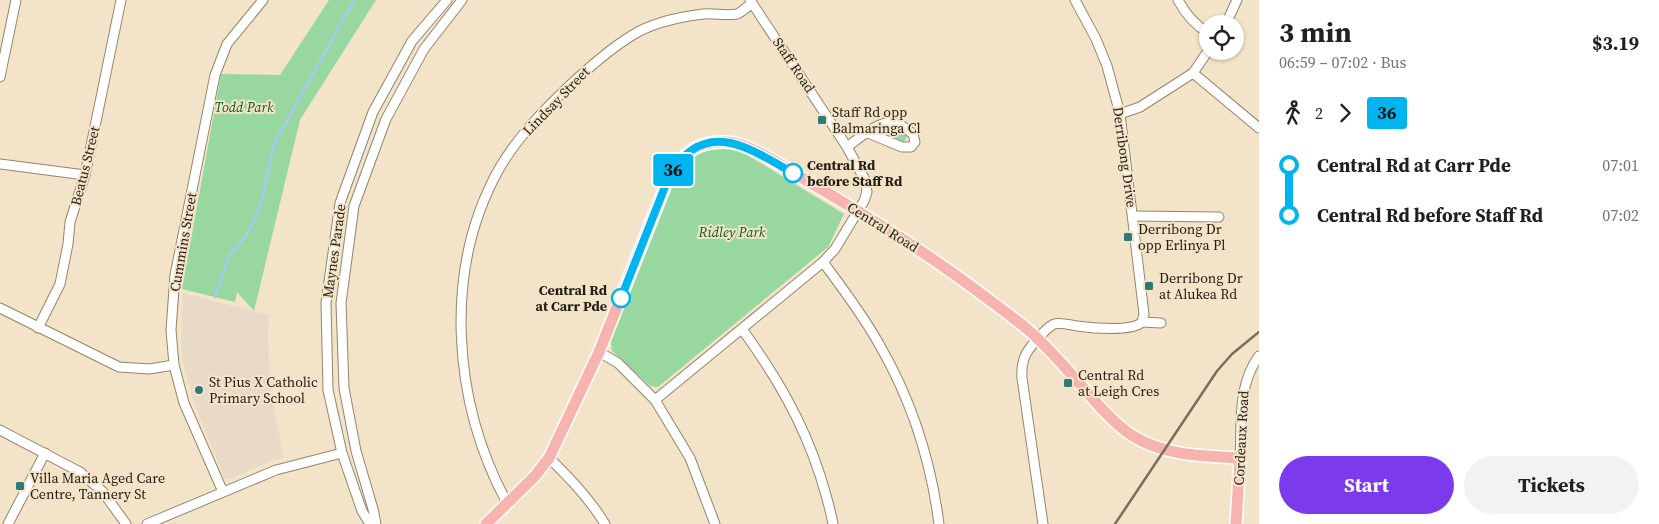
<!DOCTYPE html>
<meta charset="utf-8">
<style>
:root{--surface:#fff;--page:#f2f2f2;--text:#202124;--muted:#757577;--accent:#7c3aed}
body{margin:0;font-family:"Source Serif 4",serif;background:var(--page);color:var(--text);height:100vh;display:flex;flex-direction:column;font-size:19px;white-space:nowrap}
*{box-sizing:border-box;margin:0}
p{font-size:16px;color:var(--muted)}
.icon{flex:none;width:28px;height:28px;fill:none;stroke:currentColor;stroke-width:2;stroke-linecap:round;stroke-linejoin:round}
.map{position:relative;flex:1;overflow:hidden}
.side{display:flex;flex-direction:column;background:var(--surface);width:400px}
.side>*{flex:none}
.badge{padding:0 10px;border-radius:4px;font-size:18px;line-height:32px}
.fabs{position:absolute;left:1199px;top:15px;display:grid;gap:10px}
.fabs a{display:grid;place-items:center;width:45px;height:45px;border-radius:50%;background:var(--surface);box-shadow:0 1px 4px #0004;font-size:25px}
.map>.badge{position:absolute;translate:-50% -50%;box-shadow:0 0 0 2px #fff}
.legs{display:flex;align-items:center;gap:8px;height:55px;padding:0 20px;font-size:16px}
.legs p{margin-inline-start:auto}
.head{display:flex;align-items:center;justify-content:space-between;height:85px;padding:0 20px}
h1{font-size:28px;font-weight:700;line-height:38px}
.button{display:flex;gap:10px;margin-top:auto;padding:10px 20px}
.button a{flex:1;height:58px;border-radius:30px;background:var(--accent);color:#fff;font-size:20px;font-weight:700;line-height:58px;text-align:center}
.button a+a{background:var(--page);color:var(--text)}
ul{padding:0 20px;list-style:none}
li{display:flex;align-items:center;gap:18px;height:50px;font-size:19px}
li i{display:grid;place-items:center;width:8px;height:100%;margin:0 6px;background:currentColor}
li i::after{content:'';width:12px;height:12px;margin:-6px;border:4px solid;border-radius:50%;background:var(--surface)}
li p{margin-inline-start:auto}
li:first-child i{background:linear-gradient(#0000 50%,currentColor 0)}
li:last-child i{background:linear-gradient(currentColor 50%,#0000 0)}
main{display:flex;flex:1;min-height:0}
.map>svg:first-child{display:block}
</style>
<main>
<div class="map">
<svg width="1259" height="524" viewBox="0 0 1259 524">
<rect width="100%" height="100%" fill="#f3e4c9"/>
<polygon fill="#e9d9c7" points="183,293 269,315 268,337 271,394 284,458 271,461 230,479 226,479 223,475 193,400 184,367 181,348"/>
<g fill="#99d7a1">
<polygon points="329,0 376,0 300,120 254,311 237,292 235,302 182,289 221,74 280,75"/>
<path d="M882 126C892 126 902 126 907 137L904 142 895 141 874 131Z"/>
<polygon points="725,146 747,155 844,214 828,247 658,387 650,386 612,351 611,342 675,177 695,154"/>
</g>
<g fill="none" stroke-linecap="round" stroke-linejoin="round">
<polyline stroke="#a3caf3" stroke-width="2.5" points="215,297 229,256 249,232 261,204 274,144 354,0"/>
<defs>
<g id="minor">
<polyline points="1075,0 1096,39 1107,66 1120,114 1144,314 1142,322"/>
<path d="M1178 0C1185 13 1195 25 1208 33"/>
<polyline points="1226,24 1237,0"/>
<polyline points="1193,73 1259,128"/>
<polyline points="0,77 16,0"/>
<polyline points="1120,114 1140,107 1193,73 1208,51"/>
<path d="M847 147C859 138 882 118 896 123 902 125 908 130 913 134L915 142 911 147H902L868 133"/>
<polyline points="0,164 85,175"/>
<polyline points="1133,216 1219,217"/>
<path d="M823 262C843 289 863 315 879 344 911 399 931 461 939 524"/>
<polyline points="0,308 119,367 149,369 174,365"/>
<polyline points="38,328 60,284 68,244 70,222 85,175 121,0"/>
<path d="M742 329C776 376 802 420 820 475 825 492 830 507 833 524"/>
<polyline points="599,352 618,363 655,400 690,458 715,524"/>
<polyline points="655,400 823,262 835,249 864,201 867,192 865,180 847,147 750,0"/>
<polyline points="0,430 80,472 103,492 126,524"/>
<path d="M549 458C570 478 590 499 605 524"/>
<path d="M1240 458C1242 423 1237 386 1259 356"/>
<polyline points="223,492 184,403 174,365 171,330 175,275 215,75 227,44 263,0"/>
<path d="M507 503C453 403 442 271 499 169 517 138 541 113 567 88 587 69 607 51 631 36 651 23 679 17 703 14 713 13 726 16 737 14 742 12 748 6 752 3"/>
<polyline points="8,524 45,453"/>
<polyline points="147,524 276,470 342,453"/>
<polyline points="370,524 362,511 342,453 328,390 326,303 340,203 373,112 412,41 447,0"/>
<polyline points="376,524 373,509 356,451 344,388 341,303 354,206 386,119 424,49 462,0"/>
<path d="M1043 524 1022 378C1021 363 1024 354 1034 343 1040 336 1046 328 1054 324 1061 322 1070 325 1077 326 1090 328 1133 332 1142 322L1161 323"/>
</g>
<path id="major" d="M486 524 535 476 549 458 599 352 670 174C685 151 699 141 726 142 751 143 783 167 804 179 867 216 929 254 988 299 1005 312 1023 324 1038 339 1061 361 1081 386 1102 409 1112 419 1121 429 1133 436 1165 456 1203 456 1240 458L1236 524"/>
</defs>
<use href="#minor" stroke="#93856d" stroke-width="11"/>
<use href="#major" stroke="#fff" stroke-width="14"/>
<use href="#minor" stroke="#fff" stroke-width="9"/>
<use href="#major" stroke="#f7b4af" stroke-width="11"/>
<polyline stroke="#786e5e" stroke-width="2.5" points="1115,524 1217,371 1232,354 1259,332"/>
</g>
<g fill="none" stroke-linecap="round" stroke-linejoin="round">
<defs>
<path id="line-1" d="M621 298 670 174C706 117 749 148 793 173"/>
</defs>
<use href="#line-1" stroke="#fff" stroke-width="11"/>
<use href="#line-1" stroke="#00b5ef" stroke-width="8"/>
</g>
<g fill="#307974" stroke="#f3e4c9" stroke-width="2">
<rect x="817" y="115" width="10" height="10" rx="2.5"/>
<rect x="1123" y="232" width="10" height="10" rx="2.5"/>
<rect x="1144" y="281" width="10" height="10" rx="2.5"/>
<rect x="1063" y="378" width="10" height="10" rx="2.5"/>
<circle cx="199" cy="390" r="5"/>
<rect x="15" y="481" width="10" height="10" rx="2.5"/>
</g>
<g fill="#fff" stroke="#00b5ef" stroke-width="2.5">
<circle cx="793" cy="173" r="9"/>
<circle cx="621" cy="298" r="9"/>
</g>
<g text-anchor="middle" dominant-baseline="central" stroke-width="4" stroke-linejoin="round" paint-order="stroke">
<g font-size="14" fill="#221c13" stroke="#f3e4c9">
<text transform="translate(794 65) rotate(56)">Staff Road</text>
<text transform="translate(556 101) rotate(-46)">Lindsay Street</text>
<text transform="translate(1125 157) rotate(82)">Derribong Drive</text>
<text transform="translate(85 166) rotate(-76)">Beatus Street</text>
<text transform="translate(883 227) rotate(32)">Central Road</text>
<text transform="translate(183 242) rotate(-80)">Cummins Street</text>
<text transform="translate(334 251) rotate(-82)">Maynes Parade</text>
<text transform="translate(1241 438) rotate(-87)">Cordeaux Road</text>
</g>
<g font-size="14" font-style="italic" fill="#035e24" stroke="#f3e4c9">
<text x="244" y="107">Todd Park</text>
<text x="732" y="232">Ridley Park</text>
</g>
<g font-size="14" fill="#221c13" stroke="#f3e4c9" text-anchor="start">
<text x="832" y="112">Staff Rd opp<tspan x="832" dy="16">Balmaringa Cl</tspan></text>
<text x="1138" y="229">Derribong Dr<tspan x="1138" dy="16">opp Erlinya Pl</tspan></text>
<text x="1159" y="278">Derribong Dr<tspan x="1159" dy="16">at Alukea Rd</tspan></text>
<text x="1078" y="375">Central Rd<tspan x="1078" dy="16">at Leigh Cres</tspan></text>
<text x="209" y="382">St Pius X Catholic<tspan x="209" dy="16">Primary School</tspan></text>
<text x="30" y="478">Villa Maria Aged Care<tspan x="30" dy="16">Centre, Tannery St</tspan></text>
</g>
<g font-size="14" font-weight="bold" fill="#221c13" stroke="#f3e4c9" text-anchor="start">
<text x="807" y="165">Central Rd<tspan x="807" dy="16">before Staff Rd</tspan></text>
<text x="607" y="290" text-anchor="end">Central Rd<tspan x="607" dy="16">at Carr Pde</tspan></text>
</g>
</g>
</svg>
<div class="fabs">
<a><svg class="icon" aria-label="locate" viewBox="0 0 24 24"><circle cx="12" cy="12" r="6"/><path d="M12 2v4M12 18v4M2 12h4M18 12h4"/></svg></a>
</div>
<b class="badge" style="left:673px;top:170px;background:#00b5ef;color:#111">36</b>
</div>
<section class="side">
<div class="head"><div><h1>3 min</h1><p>06:59 – 07:02 · Bus</p></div><b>$3.19</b></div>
<div class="legs"><svg class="icon" aria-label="walk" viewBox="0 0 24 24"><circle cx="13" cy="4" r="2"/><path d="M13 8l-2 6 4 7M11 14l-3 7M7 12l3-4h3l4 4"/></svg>2<svg class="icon" aria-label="forward" viewBox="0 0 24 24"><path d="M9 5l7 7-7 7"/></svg><b class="badge" style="background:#00b5ef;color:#111">36</b></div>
<ul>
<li><i style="color:#00b5ef"></i><b>Central Rd at Carr Pde</b><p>07:01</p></li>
<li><i style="color:#00b5ef"></i><b>Central Rd before Staff Rd</b><p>07:02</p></li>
</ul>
<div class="button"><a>Start</a><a>Tickets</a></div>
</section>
</main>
